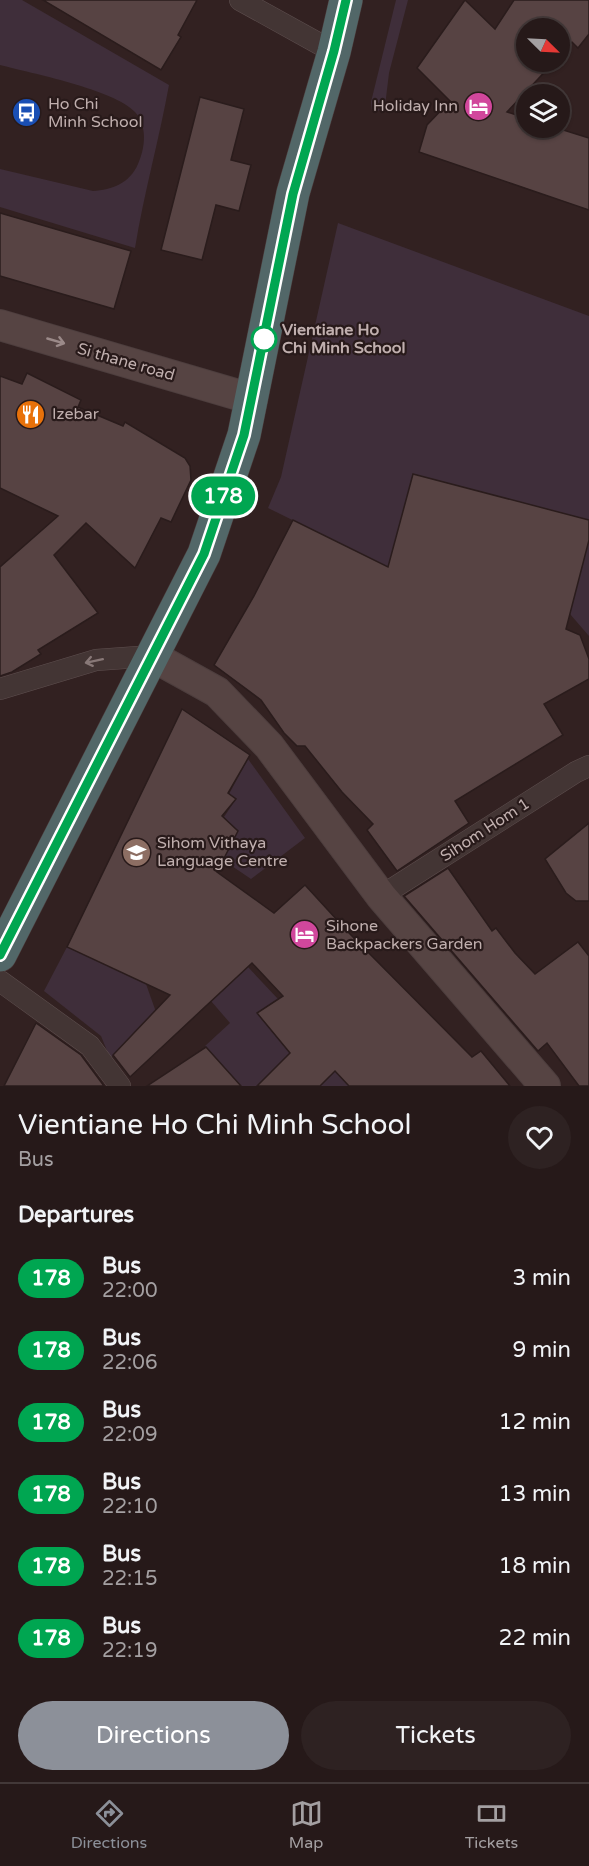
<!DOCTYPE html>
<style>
:root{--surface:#261919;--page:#2e2222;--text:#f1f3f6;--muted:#a4a0a2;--line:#423838;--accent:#8c9099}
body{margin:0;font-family:"Varela Round",sans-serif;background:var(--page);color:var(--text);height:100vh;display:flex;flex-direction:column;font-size:22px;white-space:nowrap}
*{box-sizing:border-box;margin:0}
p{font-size:20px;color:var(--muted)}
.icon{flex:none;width:33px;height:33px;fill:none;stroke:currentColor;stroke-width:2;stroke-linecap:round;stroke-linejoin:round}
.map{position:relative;height:1086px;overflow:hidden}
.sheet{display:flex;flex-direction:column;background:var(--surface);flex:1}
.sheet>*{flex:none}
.badge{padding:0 12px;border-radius:20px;font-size:21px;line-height:39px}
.needle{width:39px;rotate:114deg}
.tools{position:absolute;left:516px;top:18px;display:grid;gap:12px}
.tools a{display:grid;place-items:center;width:54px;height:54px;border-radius:50%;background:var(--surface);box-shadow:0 2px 4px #0004,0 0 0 2px var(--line);font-size:30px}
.map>.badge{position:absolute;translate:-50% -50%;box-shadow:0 0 0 3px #fff}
h2{padding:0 18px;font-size:22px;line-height:54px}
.round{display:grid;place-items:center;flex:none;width:63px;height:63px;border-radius:32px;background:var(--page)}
.head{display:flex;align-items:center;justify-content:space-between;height:102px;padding:0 18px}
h1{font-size:28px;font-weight:600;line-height:45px}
.primary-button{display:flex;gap:12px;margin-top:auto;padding:12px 18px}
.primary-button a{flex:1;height:69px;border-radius:36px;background:var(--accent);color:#fff;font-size:24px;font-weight:600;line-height:69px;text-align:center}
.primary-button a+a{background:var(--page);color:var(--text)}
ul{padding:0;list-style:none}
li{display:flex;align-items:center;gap:18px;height:72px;padding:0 18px}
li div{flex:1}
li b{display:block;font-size:22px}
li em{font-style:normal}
li .badge{min-width:66px;font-weight:700;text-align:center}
.tabs{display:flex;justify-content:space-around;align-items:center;height:84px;border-top:2px solid var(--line);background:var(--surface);font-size:16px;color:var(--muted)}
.tabs a{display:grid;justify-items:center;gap:3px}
.tabs .current{color:var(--accent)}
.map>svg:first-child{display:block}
</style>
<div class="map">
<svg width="589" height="1086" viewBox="0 0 589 1086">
<rect width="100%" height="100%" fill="#322121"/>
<g fill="#3f2e3a">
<path d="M0 0H22L169 85C159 140 144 193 135 248L0 207V169L93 191C112 190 130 183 138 164 145 149 148 126 135 112 115 90 31 73 0 65Z"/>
<polygon points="396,0 408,0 389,73 385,106 378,111 372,111 371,102"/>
<polygon points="338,223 589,316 589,520 413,474 388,567 268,508 281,477"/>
<polygon points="589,540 589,636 570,614"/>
<polygon points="248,759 305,838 251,879 223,860 238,831 224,817 236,799 229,794"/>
<polygon points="67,947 146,984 156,1012 110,1058 101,1036 44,991"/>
<polygon points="248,967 278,999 257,1013 301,1066 313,1086 241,1086 205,1046 230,1023 211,1001"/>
<polygon points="335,1071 349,1086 320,1086"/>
</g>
<g fill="#574343" stroke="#2a1c1c" stroke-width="1.5">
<polygon points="43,0 197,0 178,35 181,37 161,70"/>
<polygon points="465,0 495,29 514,0 589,0 589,34 578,48 572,42 560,56 560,28 526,28 526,62 554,62 507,112 526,118 526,128 557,128 589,138 589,210 419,152 427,125 450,101 417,68"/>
<polygon points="200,97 244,109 231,160 251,165 239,211 216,205 202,260 161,250"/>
<polygon points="0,213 131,251 114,309 0,276"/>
<polygon points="27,373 81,400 78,407 123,426 125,422 185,458 190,466 191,480 171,522 161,518 135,568 86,523 54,555 98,613 38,650 41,654 12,672 0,676 0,567 58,516 0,488 0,376 22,384"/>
<polygon points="413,474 589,520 589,540 566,629 580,635 589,659 589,679 544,704 563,735 455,801 469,823 397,871 367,830 373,824 342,792 305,746 297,746 284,733 261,700 214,665 254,596 293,520 388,567"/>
<polygon points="182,709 250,755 228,793 236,799 222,816 238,831 217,872 274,913 305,885 349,933 472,1057 481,1051 510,1086 349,1086 335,1071 320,1086 257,1086 290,1053 257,1013 283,996 252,963 130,1077 113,1055 170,995 67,947"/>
<polygon points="589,823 589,901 576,901 566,893 545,859"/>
<polygon points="448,868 492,931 496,928 515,953 535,974 578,942 589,956 589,1086 579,1086 547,1043 538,1051 404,896"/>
<polygon points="36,1023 81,1055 104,1086 4,1086"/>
<polygon points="206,1047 241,1086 147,1086"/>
</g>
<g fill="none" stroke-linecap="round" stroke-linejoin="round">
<defs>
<g id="street">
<polyline points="240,0 334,52"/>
<polyline points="0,689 96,660 152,656"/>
<polyline points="381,896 576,772 589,766"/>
<polyline points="0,981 90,1046 120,1086"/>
</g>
<g id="secondary">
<polyline points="0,325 252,399"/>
<polyline points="152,656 217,692 269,746 381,896 545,1086"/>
</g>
<polyline id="highway" points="0,955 204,554 244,435 293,193 334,52 346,0"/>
</defs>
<use href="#street" stroke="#5e4f4f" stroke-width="22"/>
<use href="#secondary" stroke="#4d3e3e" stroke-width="32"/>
<use href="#highway" stroke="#4b3c3c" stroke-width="34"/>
<use href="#street" stroke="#433534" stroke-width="21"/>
<use href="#secondary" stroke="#564443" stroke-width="30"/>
<use href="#highway" stroke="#526768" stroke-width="33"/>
</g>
<defs><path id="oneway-shaft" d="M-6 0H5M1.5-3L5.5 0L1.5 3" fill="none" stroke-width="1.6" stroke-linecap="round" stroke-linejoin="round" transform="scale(1.5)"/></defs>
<use stroke="#9b8a89" href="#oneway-shaft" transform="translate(56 341) rotate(16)"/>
<use stroke="#887877" href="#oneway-shaft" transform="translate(94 661) rotate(168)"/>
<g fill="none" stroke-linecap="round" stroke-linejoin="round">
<defs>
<polyline id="line" points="0,955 204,554 244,435 293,194 334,51 346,0"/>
</defs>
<use href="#line" stroke="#fff" stroke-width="14"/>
<use href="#line" stroke="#00a651" stroke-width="9"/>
</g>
<defs>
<symbol id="hotel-disc" viewBox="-11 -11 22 22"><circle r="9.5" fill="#d1479c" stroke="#281a1a"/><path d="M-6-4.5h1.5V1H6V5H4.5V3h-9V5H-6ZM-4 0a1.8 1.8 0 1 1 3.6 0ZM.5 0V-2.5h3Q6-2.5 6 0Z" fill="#fff"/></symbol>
<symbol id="bus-disc" viewBox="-11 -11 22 22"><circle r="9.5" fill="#1a4fb4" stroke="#281a1a"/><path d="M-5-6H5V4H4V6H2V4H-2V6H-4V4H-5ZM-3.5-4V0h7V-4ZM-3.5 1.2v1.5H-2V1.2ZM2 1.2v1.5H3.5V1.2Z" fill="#fff"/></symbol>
<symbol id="restaurant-disc" viewBox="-11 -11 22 22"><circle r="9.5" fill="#e8710a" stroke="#281a1a"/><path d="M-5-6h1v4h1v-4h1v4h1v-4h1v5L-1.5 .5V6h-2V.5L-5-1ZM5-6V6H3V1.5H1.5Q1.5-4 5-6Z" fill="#fff"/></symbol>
<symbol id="school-disc" viewBox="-11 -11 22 22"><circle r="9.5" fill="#8d6e63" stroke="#281a1a"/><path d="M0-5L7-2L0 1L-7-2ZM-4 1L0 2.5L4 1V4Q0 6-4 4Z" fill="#fff"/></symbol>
</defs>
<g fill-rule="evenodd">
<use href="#hotel-disc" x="462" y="90" width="33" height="33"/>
<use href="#bus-disc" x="10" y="96" width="33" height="33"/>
<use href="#restaurant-disc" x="14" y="398" width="33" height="33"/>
<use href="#school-disc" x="120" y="836" width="33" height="33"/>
<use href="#hotel-disc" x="288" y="918" width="33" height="33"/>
</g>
<circle fill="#fff" stroke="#00a651" stroke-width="3" cx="264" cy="339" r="12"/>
<g text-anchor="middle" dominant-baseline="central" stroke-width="4.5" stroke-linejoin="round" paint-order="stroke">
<g font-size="16" fill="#c0afae" stroke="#281a1a" text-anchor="start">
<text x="48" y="104">Ho Chi<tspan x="48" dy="18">Minh School</tspan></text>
<text x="458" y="106" text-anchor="end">Holiday Inn</text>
<text x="52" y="414">Izebar</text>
<text x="157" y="843">Sihom Vithaya<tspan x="157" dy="18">Language Centre</tspan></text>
<text x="326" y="926">Sihone<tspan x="326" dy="18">Backpackers Garden</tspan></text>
</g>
<g font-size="16" font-weight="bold" fill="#c0afae" stroke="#281a1a" text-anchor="start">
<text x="282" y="330">Vientiane Ho<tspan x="282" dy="18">Chi Minh School</tspan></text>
</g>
<g font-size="16" fill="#c0afae" stroke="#281a1a">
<text transform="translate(126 362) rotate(16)">Si thane road</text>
<text transform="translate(485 830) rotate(-33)">Sihom Hom 1</text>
</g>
</g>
</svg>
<div class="tools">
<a><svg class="needle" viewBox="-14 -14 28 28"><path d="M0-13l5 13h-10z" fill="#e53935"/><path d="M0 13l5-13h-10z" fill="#a4a0a2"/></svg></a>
<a><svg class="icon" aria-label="layers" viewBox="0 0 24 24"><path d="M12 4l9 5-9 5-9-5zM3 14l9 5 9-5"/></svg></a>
</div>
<b class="badge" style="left:223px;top:496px;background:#00a651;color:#fff">178</b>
</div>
<section class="sheet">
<div class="head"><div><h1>Vientiane Ho Chi Minh School</h1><p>Bus</p></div><a class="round"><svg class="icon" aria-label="heart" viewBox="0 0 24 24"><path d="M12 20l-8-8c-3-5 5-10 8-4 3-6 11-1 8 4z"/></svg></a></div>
<h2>Departures</h2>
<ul>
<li><span class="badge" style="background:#00a651;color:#fff">178</span><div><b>Bus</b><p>22:00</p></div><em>3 min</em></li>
<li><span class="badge" style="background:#00a651;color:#fff">178</span><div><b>Bus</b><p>22:06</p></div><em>9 min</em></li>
<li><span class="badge" style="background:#00a651;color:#fff">178</span><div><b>Bus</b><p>22:09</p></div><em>12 min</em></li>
<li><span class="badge" style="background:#00a651;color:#fff">178</span><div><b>Bus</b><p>22:10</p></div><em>13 min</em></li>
<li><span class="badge" style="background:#00a651;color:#fff">178</span><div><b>Bus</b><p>22:15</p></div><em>18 min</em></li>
<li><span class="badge" style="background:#00a651;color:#fff">178</span><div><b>Bus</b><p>22:19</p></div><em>22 min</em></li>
</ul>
<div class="primary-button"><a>Directions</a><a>Tickets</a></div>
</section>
<nav class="tabs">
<a class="current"><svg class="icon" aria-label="directions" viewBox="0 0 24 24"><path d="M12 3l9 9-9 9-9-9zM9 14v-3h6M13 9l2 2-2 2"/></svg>Directions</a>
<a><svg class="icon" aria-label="map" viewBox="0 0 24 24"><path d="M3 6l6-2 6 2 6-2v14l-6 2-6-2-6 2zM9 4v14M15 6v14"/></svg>Map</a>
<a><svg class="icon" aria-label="tickets" viewBox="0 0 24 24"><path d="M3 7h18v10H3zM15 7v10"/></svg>Tickets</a>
</nav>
